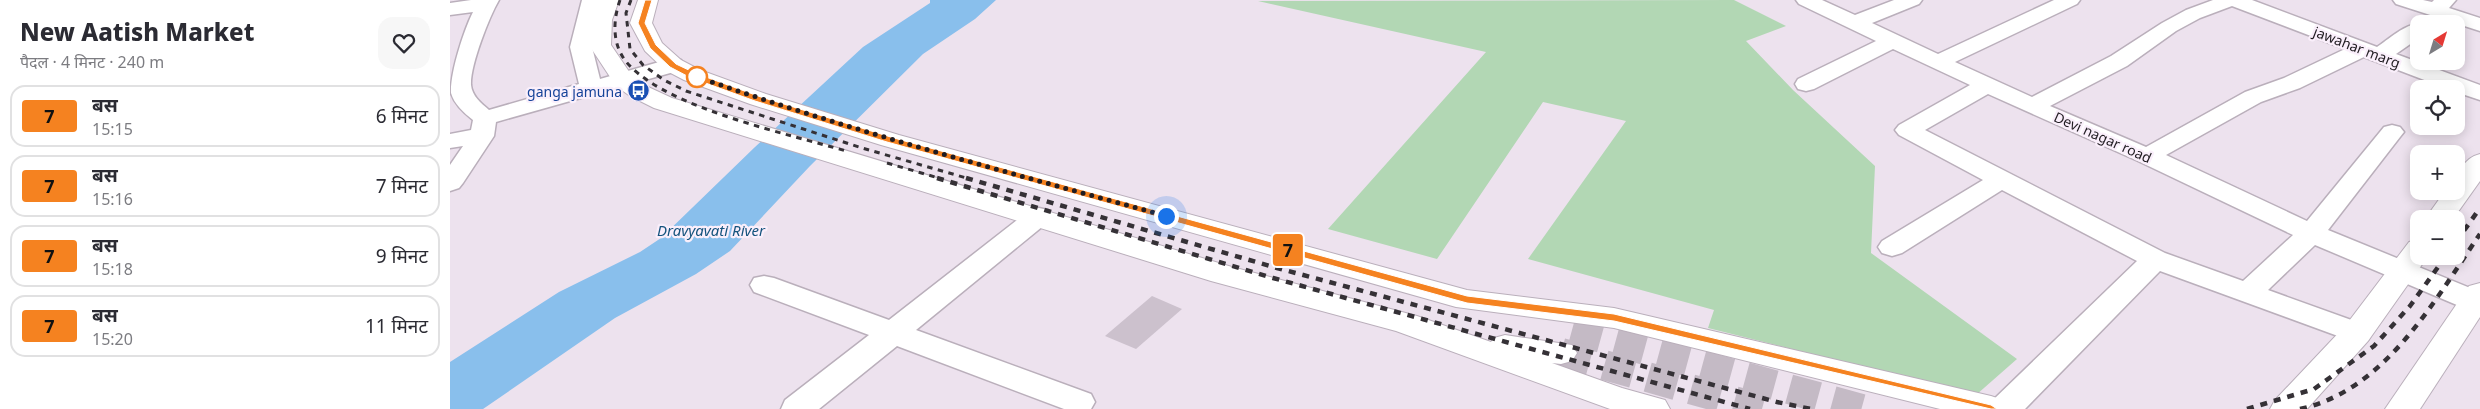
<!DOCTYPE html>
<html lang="hi">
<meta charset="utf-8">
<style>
:root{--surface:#fff;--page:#f7f7f7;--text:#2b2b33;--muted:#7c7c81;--line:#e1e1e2}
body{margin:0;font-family:"Noto Sans","Noto Sans Devanagari",sans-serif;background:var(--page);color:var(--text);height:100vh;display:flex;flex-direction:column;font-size:19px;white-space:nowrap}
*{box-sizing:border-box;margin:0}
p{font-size:16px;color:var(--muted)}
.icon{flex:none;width:28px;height:28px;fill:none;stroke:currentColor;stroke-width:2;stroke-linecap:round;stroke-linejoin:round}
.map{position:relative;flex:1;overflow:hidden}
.panel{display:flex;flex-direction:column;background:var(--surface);width:450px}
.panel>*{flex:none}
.badge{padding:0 10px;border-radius:4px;font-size:18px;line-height:32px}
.needle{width:32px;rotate:38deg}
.tools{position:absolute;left:1960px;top:15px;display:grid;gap:10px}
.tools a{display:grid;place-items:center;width:55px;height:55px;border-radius:10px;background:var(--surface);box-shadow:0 2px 12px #0003;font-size:25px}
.you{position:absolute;width:25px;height:25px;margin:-12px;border:4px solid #fff;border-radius:50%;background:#1a73e8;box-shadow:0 0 0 8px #1a73e833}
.map>.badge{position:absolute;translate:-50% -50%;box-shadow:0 0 0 2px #fff}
.round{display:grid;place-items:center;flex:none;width:52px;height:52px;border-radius:15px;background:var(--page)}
.head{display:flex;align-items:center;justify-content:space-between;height:85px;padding:0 20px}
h1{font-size:24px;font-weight:800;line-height:38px}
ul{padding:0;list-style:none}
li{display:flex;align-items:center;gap:15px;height:62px;margin:0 10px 8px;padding:0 10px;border:2px solid var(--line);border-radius:15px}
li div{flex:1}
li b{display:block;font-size:19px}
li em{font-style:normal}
li .badge{min-width:55px;font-weight:700;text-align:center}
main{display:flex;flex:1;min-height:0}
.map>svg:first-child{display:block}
</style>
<main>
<section class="panel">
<div class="head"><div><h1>New Aatish Market</h1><p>पैदल · 4 मिनट · 240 m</p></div><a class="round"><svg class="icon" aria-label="heart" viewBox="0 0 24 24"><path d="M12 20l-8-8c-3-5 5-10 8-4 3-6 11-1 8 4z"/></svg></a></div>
<ul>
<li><span class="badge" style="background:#f58220;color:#111">7</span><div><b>बस</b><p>15:15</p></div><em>6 मिनट</em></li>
<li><span class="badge" style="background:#f58220;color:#111">7</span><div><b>बस</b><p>15:16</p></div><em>7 मिनट</em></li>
<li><span class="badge" style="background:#f58220;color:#111">7</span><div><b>बस</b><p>15:18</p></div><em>9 मिनट</em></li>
<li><span class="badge" style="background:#f58220;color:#111">7</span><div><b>बस</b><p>15:20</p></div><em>11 मिनट</em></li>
</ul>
</section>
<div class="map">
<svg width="2030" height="409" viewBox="0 0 2030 409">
<rect width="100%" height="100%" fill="#ede2ee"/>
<polygon fill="#b2d7b4" points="1284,0 1336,26 1296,41 1343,90 1425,166 1421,253 1567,359 1526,395 1258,328 1264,310 1078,259 1176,121 1093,102 987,259 878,229 1036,52 808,1"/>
<polygon fill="#89bfec" points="480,0 546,0 525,19 473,54 360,166 280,251 246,274 165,318 33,409 0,409 0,362 109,292 190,252 211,238 305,147 413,47 480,3"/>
<polygon fill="#ccc1cd" points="702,296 732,309 686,349 655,336"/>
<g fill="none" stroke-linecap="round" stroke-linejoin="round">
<g stroke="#c4bac5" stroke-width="30" stroke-dasharray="30 15" stroke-linecap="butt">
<polyline points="1122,330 1412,409"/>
<polyline points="1111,353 1312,409"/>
</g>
<defs>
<g id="minor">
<path d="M21 0H49C39 17 20 66 21 85 22 96 31 103 39 110L129 84 120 47 132 0H152L142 47 150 79 223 58 231 60 234 65 231 70 152 92 150 95 138 96 46 122 44 136 13 183 9 188 0 191V165L13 146 0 148V134L21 130 23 120C14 113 4 104 1 93 0 73 14 30 23 12L0 15V3Z"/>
<path d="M1346 0H1372L1405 15 1444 0H1472L1469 4 1422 23 1488 54 1604 0H1630L1627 4 1505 62 1582 97 1661 56 1712 23 1736 10 1763 0H1802L1927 47C1939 39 1958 21 1973 24H1969V38L1946 54 2030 85V100L2006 92V89H1998L1914 57 1850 88 1811 102 1716 155 1857 221 1934 127 1942 125 1950 127 1954 132 1950 137 1878 230 2030 292V309L2024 311 2014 308 1865 245 1818 290 1918 326 1922 333 1918 340 1907 343 1710 271 1575 409H1539L1543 400 1687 261 1552 190 1452 253 1442 256 1432 253 1428 247 1432 241 1533 180 1449 135 1445 130 1449 125 1520 85 1443 49 1364 89 1356 91 1348 89 1345 84 1348 79 1426 41 1349 4ZM1782 6 1895 49 1834 78 1795 92 1696 147 1600 106 1677 66 1726 31 1750 18ZM1538 94 1688 161 1843 235 1793 281 1715 253 1475 130Z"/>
<polygon points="1943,0 1973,0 1982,2 1984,0 2006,0 1999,8 2030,18 2030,31 1946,4"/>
<polygon points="589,208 598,210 602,216 598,222 466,330 641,394 645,402 641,409 614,409 447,346 369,409 331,409 335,400 419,335 304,292 300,285 304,278 314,276 324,278 439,320 580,210"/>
</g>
<g id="major">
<polygon points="149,0 169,0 162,20 161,45 182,76 196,86 222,98 782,267 967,316 1041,342 1044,338 1055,335 1122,345 1127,353 1122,361 1111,364 1102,363 1172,388 1215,400 1220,409 1160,409 946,331 761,281 204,108 180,96 166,86 139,45 140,20"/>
<polygon points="188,0 208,0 202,23 212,43 231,60 250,70 316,94 449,135 1017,290 1164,308 1541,396 1553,400 1558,409 1490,409 1164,328 1006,307 431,145 300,104 234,80 215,70 195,51 180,23"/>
<path d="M2030 154V181L2003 219H1975L1995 191H2006C2006 175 2013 158 2030 154Z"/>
<polygon points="1969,239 1969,256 1978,256 1918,341 1857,409 1820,409 1825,400 1896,325 1959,242"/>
<polygon points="2030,283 2030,317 1970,409 1935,409 2019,286"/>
</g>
</defs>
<use href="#minor" stroke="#baafbb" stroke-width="3"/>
<use href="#major" stroke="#baafbb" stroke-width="2"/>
<use href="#minor" fill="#fff" fill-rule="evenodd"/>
<use href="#major" fill="#fff" fill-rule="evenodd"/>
<g stroke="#353136" stroke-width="3" stroke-dasharray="5.5 5.5" stroke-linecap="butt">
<path d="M170 0C162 23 162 49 181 67 223 109 338 134 396 151"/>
<polyline points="181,0 176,13 180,49 193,65 214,80 236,91 412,148 520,179"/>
<polyline points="437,163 492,179"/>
</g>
<g stroke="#353136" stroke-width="4.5" stroke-dasharray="7 7" stroke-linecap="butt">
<polyline points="487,178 823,278 1300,409"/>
<polyline points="516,178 827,268 1327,402 1361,409"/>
<polyline points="2006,242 2030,208"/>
<polyline points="1797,409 1864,389 1924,346 1960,306 1996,256"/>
<path d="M1850 409C1936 390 1984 301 2030 234"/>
</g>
</g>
<polygon fill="#f58220" stroke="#fff" points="195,0 202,0 195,23 206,45 226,64 245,73 311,97 444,138 1017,296 1164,314 1541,405 1547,409 1541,409 1164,321 1017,303 437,142 305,101 239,77 220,67 200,48 188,23"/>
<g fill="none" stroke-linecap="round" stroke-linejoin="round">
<path stroke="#201c21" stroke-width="5" stroke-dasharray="0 9" d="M247 77 242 75C397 130 557 172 716 216"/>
</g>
<defs>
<symbol id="bus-disc" viewBox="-11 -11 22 22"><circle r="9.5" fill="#1a4fb4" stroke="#faeffb"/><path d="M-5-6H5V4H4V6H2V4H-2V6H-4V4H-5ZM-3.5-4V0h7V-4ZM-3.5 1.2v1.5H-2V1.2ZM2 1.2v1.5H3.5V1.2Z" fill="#fff"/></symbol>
</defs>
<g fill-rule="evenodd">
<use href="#bus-disc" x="176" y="78" width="25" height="25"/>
</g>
<circle fill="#fff" stroke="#f58220" stroke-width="2.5" cx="247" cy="77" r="10"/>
<g text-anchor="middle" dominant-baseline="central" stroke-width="4.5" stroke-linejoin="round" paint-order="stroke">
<g font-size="14" fill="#201c21" stroke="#faeffb">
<text transform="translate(1907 47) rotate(21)">jawahar marg</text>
<text transform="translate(1653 137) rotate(24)">Devi nagar road</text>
</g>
<g font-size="14" fill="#164399" stroke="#faeffb" text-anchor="end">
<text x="172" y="91">ganga jamuna</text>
</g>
<g font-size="15" font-style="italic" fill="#15537d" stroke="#faeffb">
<text x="261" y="230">Dravyavati River</text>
</g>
</g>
</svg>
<div class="tools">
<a><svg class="needle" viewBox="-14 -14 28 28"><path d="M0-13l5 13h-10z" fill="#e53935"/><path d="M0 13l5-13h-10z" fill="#7c7c81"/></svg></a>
<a><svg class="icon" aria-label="locate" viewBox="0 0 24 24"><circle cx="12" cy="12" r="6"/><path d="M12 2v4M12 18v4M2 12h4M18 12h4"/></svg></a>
<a>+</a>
<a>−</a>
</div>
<div class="you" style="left:716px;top:216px"></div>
<b class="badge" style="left:838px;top:250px;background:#f58220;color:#111">7</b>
</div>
</main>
